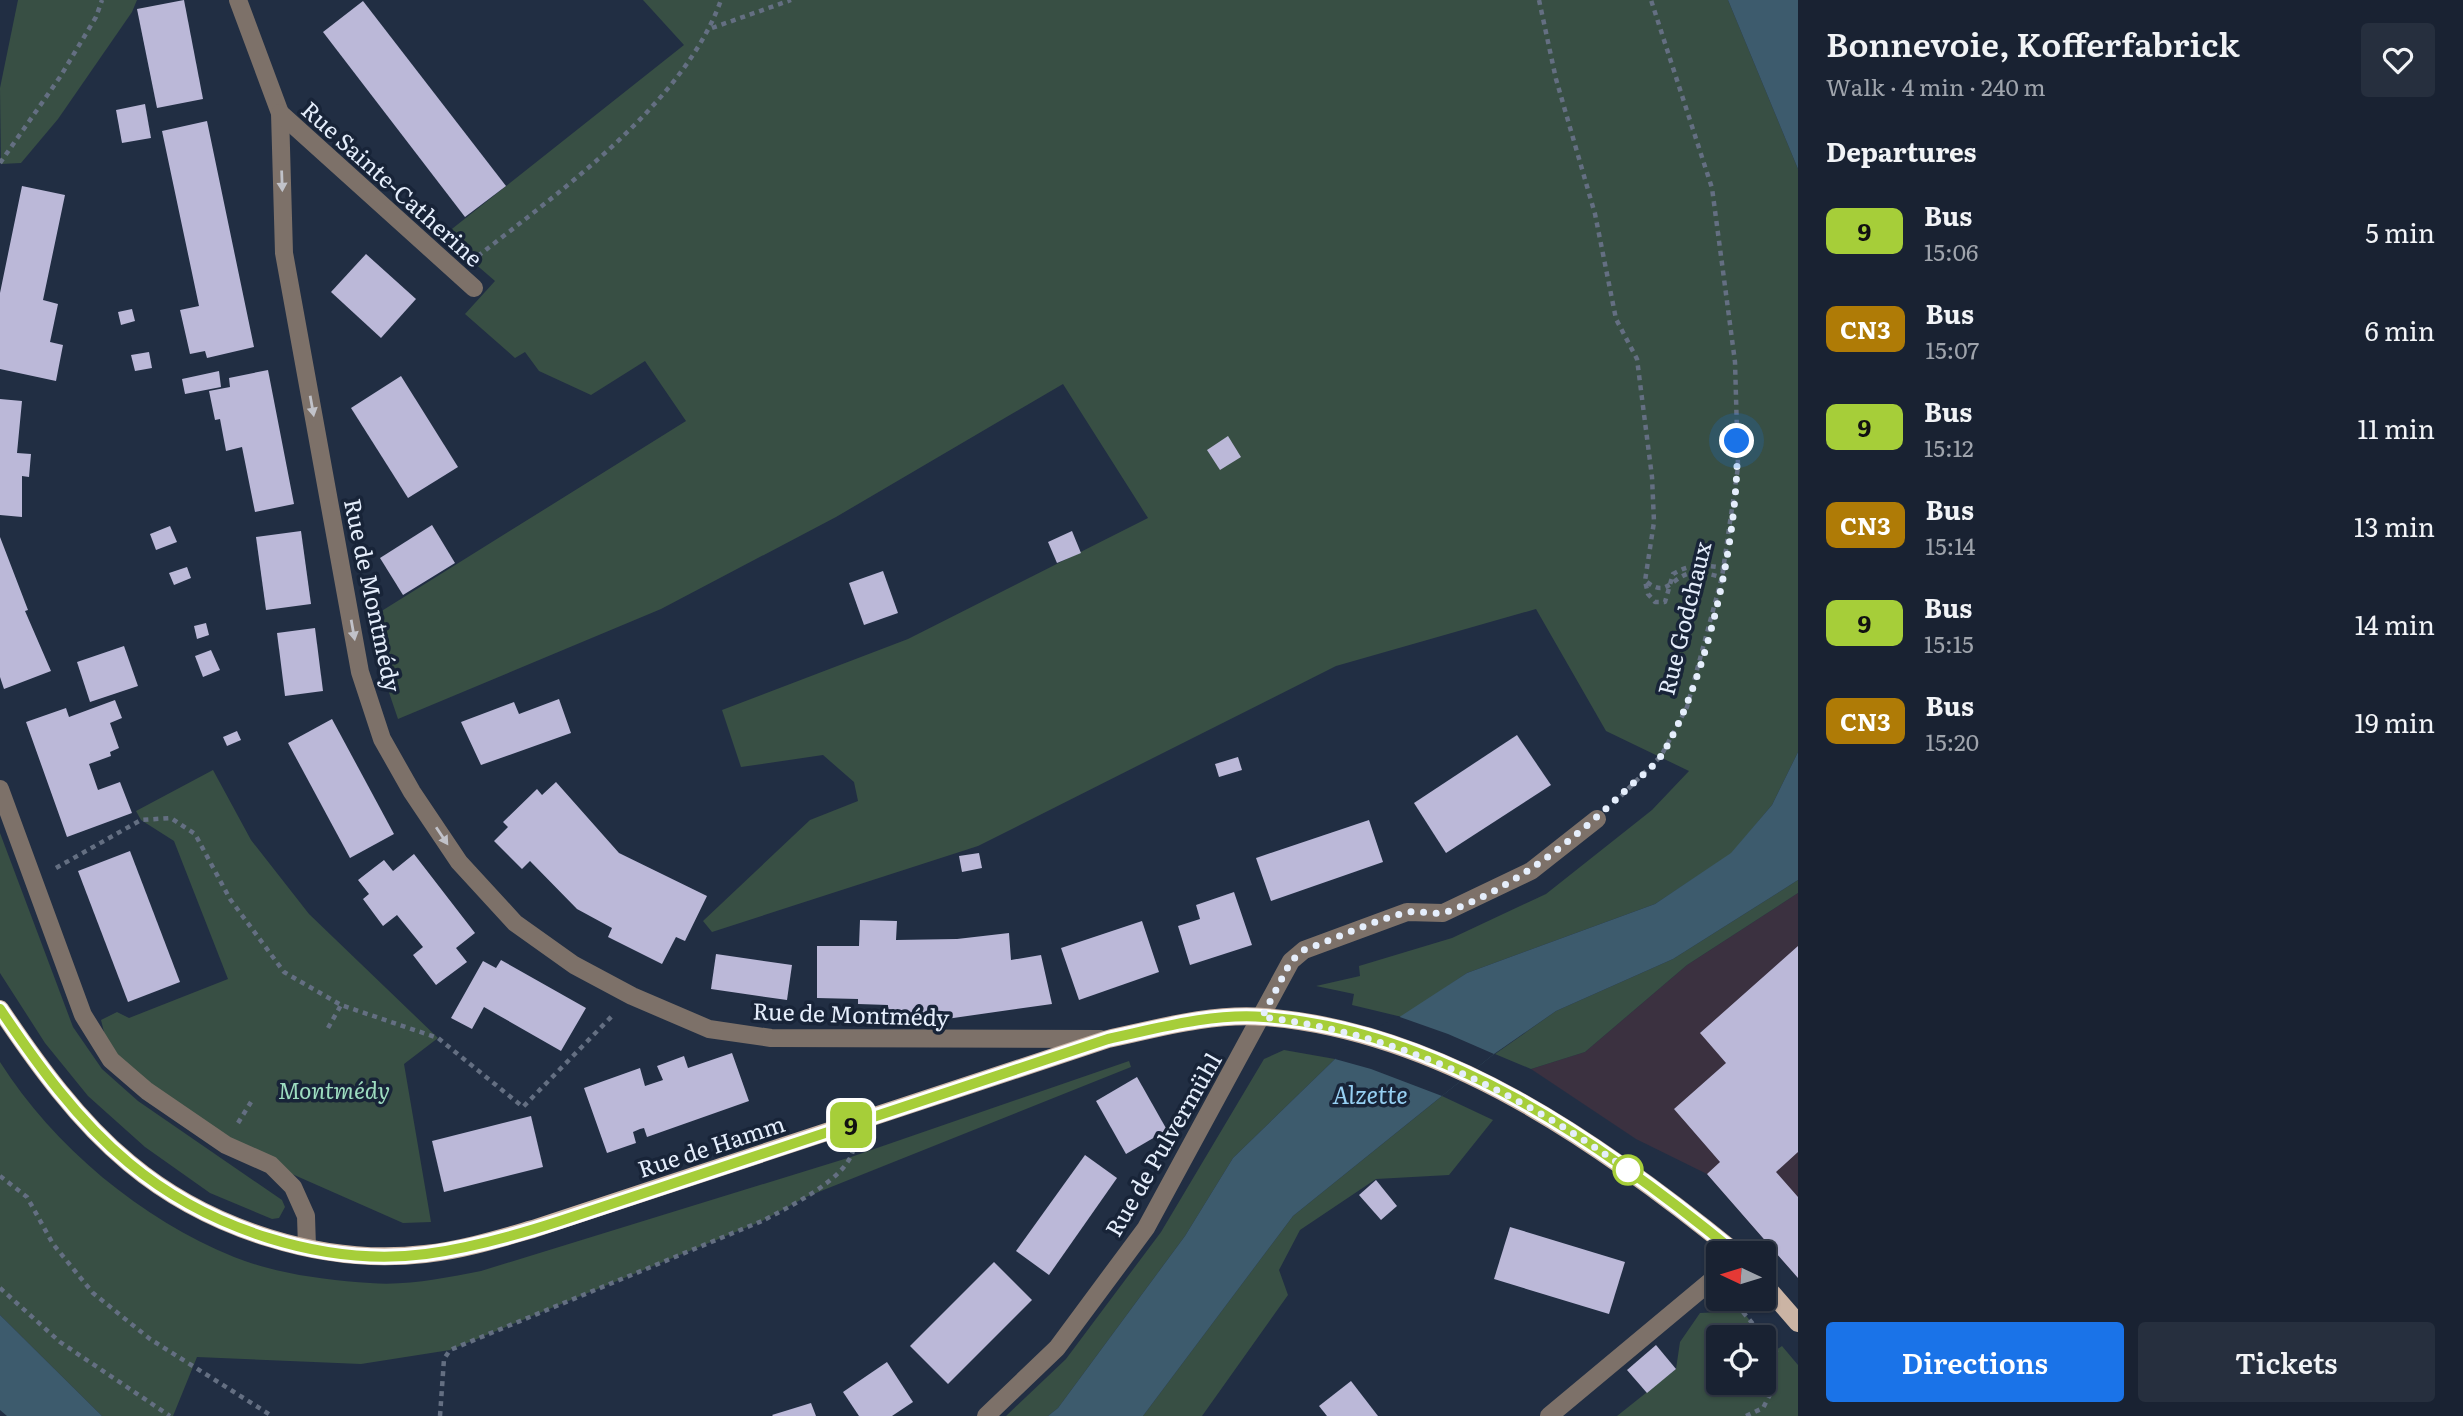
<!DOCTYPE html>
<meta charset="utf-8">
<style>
:root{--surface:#192232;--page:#262f3e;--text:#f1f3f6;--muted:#9fa4ac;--line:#373f4d;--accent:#1a73e8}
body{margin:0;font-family:Literata,serif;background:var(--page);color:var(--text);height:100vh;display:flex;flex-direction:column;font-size:26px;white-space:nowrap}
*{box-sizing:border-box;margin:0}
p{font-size:23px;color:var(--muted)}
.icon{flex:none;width:38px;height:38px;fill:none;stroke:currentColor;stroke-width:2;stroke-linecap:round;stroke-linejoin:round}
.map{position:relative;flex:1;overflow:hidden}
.details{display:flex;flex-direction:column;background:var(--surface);width:665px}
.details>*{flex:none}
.badge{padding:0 14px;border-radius:10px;font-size:24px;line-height:46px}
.needle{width:46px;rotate:274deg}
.controls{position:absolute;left:1706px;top:1241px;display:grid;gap:14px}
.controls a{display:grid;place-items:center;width:70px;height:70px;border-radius:7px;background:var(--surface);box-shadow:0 2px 5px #0004,0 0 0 2px var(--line);font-size:35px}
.you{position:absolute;width:35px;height:35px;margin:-18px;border:5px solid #fff;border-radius:50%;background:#1a73e8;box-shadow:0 0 0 10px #1a73e833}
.map>.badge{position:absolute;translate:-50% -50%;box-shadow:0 0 0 4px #fff}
h2{padding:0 28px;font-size:26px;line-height:63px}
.round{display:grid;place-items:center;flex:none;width:74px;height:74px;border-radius:7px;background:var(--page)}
.head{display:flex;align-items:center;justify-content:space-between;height:119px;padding:0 28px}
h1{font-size:33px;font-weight:600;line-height:52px}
.action{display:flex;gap:14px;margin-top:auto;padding:14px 28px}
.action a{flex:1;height:80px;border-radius:7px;background:var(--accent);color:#fff;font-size:28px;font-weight:600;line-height:80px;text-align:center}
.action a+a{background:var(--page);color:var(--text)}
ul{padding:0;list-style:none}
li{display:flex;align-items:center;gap:21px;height:98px;padding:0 28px}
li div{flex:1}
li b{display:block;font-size:26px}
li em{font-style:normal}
li .badge{min-width:77px;font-weight:700;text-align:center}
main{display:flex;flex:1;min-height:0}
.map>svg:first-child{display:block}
</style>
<main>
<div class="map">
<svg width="1798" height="1416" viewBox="0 0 1798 1416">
<rect width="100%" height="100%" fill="#212e43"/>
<polygon fill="#3b3140" points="1798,893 1798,1278 1707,1174 1636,1139 1531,1069 1585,1052 1687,965"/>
<g fill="#384f44">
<polygon points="18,0 137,0 132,12 58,119 21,163 1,164 0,88"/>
<polygon points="643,0 1728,0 1798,169 1798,752 1772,805 1731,854 1655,904 1467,973 1402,1017 1352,1005 1354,994 1316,986 1360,976 1359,966 1452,938 1546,894 1652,810 1689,771 1606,731 1536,609 1336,666 978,846 712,932 703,921 810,820 858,801 854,782 823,755 741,767 722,710 908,639 1148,518 1063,384 836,517 661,609 398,719 381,669 372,617 686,421 645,361 591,395 539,371 525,352 515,358 465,314 495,281 443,236 684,45"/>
<polygon points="213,770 251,840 309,914 438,1038 404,1064 431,1222 403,1223 226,1145 111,1060 101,1020 117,1012 129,1018 228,979 174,841 141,820 136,811"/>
<polygon points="0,833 73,1027 102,1069 138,1101 282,1200 285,1207 279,1218 272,1219 210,1193 145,1147 88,1096 45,1043 0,973"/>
<polygon points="1798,880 1798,893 1687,965 1585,1052 1531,1069 1495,1054 1556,1011 1673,959"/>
<polygon points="1284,1050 1335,1059 1233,1158 1185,1236 1058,1408 1048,1416 1006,1416 1066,1359 1161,1232 1264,1059"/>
<path d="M1129 1061 1131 1067 806 1197 762 1221 450 1350 361 1364 197 1357 173 1416H102L0 1315V1062C54 1147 141 1219 234 1257 276 1274 326 1280 370 1283 407 1286 445 1278 481 1271L851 1157Z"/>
<polygon points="1442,1096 1493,1120 1449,1175 1376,1179 1300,1230 1279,1270 1288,1295 1202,1416 1143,1416 1293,1216"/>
<polygon points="1742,1311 1764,1337 1718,1337 1718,1382 1764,1382 1764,1337 1776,1350 1782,1346 1798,1365 1798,1416 1617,1416 1676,1369 1680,1342 1700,1313"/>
</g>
<g fill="#3d5b6d">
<polygon points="1728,0 1798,0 1798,169"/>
<polygon points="1798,752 1798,880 1673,959 1556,1011 1494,1054 1293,1216 1143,1416 1048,1416 1058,1408 1185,1236 1233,1158 1335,1059 1467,973 1655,904 1731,853 1772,805"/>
<polygon points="0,1315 102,1416 7,1416 0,1410"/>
</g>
<polygon fill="#212e43" points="1397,1016 1448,1034 1494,1054 1442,1096 1371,1069 1335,1059 1342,1050"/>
<g fill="#bbb8d8">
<polygon points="184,0 203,99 157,108 137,9"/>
<polygon points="363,1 506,186 465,217 323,32"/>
<polygon points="145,104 151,138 122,143 116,110"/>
<polygon points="207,121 254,347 207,358 205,351 190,354 180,310 199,306 162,131"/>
<polygon points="22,186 65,195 43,300 58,304 50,342 63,345 56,381 0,369 0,293"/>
<polygon points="366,254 416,299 381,338 331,292"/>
<polygon points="132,309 135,321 121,325 118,312"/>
<polygon points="149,352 152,368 135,371 131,355"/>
<polygon points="268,370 294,504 255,512 242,447 226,451 220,419 215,420 209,391 230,387 229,378"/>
<polygon points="219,371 221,387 185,394 182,379"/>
<polygon points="401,376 458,467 408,498 351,408"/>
<polygon points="0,399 22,401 17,453 31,454 29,477 22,476 22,517 0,515"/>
<polygon points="1228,436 1241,457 1220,470 1207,450"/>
<polygon points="432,525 455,563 403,595 380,558"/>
<polygon points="170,526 177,542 156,550 150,534"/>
<polygon points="301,531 311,604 266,610 256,537"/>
<polygon points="1072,531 1081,553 1057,563 1048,542"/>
<polygon points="0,537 28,610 25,611 51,671 4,689 0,677"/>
<polygon points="187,567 191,578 174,585 169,573"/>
<polygon points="883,571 898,613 864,625 849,583"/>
<polygon points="206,623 209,635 197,639 194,626"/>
<polygon points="315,628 323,691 285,696 277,633"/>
<polygon points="124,646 138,686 90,702 77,662"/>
<polygon points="211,650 220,670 203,677 195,656"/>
<polygon points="559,699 571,733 481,765 461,722 514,702 519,714"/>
<polygon points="115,700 122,718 110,723 119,748 110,752 111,756 89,764 98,790 120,782 132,813 67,837 26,722 66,708 69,717"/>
<polygon points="332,719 394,834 350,858 288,743"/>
<polygon points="237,731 241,740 227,746 223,737"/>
<polygon points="1517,735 1551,785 1446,853 1414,803"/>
<polygon points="1238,757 1242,770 1219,777 1215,764"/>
<polygon points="556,782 619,853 707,896 685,941 676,937 662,964 608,937 612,928 577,909 530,861 522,869 494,841 508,827 503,822 537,789 542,795"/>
<polygon points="1369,820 1383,862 1271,901 1256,858"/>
<polygon points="130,851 180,982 128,1002 78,871"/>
<polygon points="979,853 982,868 962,872 959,856"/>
<polygon points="414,854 475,933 456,948 467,962 436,985 413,955 423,947 397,915 383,926 363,899 369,894 358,880 384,860 393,871"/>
<polygon points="1234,892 1252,945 1190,965 1178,926 1200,919 1196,905"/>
<polygon points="860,920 897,921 896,940 957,939 1009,933 1011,960 1041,955 1052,1004 918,1023 888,1023 888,1005 858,1004 858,999 817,998 817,946 859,946"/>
<polygon points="1142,921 1159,972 1079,1000 1061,948"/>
<polygon points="1798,946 1798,1152 1776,1172 1798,1197 1798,1278 1707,1174 1720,1162 1674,1109 1726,1063 1700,1033"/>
<polygon points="716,954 792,965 787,1000 711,989"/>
<polygon points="501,960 586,1008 561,1051 484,1007 472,1029 451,1018 483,961 496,968"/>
<polygon points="732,1053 749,1101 647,1137 644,1128 640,1129 633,1132 636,1143 607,1153 584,1088 640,1068 645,1086 663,1080 657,1066 684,1056 688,1068"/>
<polygon points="1137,1077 1167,1130 1126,1154 1096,1101"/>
<polygon points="531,1116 543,1167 444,1192 432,1141"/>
<polygon points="1085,1155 1117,1178 1049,1275 1016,1251"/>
<polygon points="1376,1180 1397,1206 1381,1220 1359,1195"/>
<polygon points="1510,1227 1625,1262 1609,1314 1494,1279"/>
<polygon points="994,1262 1032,1300 948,1384 910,1346"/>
<polygon points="1656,1345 1676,1369 1647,1393 1627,1370"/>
<polygon points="887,1362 913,1402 892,1416 859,1416 843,1392"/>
<polygon points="1351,1381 1378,1416 1327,1416 1319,1406"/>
<polygon points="811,1403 816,1416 773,1416 772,1415"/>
</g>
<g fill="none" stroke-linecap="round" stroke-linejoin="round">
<g stroke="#646f82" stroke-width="4.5" stroke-dasharray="5 5" stroke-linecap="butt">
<path d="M1539 0 1556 79 1595 214 1616 319 1637 359 1652 477 1654 522 1645 581 1648 594 1655 602H1665L1673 574C1691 563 1704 565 1724 568"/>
<polyline points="712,28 791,0"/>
<polyline points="0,163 60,77 96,17 102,0"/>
<path d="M478 256C563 189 684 103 721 0"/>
<path d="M1647 582C1665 597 1671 580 1687 574 1698 570 1711 575 1722 577"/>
<polyline points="1614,803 1661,756 1687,707 1722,577 1738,467 1735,362 1712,188 1651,0"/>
<polyline points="56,868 141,820 171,818 195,834 230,899 284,972 341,1005 438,1038 523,1107 614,1014"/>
<polyline points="328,1028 341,1005"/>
<polyline points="238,1123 251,1102"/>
<polyline points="0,1176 27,1197 53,1244 93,1293 150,1339 272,1416"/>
<polyline points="0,1288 60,1342 170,1416"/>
<polyline points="1748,1305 1742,1311 1776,1351 1764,1360"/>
<path d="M440 1416 444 1359 450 1350 762 1221C787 1208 847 1179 853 1150"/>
<polyline points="1746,1416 1763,1408 1776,1383 1764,1369"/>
</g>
<g stroke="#7d7169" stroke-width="18">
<polyline points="238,0 280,113 284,253 360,672 382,739 412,792 459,862 515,923 574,965 632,996 709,1029 771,1038 1101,1039"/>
<polyline points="280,113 474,288"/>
<polyline points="0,789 83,1015 111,1060 147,1091 226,1145 271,1165 293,1187 306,1216 307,1247"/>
<polyline points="986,1416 1057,1348 1146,1228 1291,961 1304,950 1407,912 1443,913 1531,871 1597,819"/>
<polyline points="1549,1416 1718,1275"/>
</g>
<g stroke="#cbb4a4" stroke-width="18">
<path d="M0 1009C37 1064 78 1121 129 1163 208 1229 323 1266 425 1254 462 1250 498 1239 533 1229L1108 1039C1159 1028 1211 1013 1264 1017 1442 1031 1602 1144 1736 1253"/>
<polyline points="1764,1284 1798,1323"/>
</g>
</g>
<defs><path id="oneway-solid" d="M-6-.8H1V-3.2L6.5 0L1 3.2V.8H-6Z" transform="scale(1.75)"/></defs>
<g fill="#c1c2c9">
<use href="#oneway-solid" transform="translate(282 181) rotate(88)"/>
<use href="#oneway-solid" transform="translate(312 406) rotate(80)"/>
<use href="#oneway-solid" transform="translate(353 630) rotate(80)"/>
<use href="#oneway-solid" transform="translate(442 836) rotate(56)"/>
</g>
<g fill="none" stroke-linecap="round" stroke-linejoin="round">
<defs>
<path id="line" d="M0 1009C37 1064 78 1121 129 1163 208 1229 324 1267 426 1254 471 1248 517 1235 560 1221L1108 1039C1159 1028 1211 1013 1264 1017 1442 1030 1603 1144 1736 1253"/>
</defs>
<use href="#line" stroke="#fff" stroke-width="16"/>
<use href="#line" stroke="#a6ce39" stroke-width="10"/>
<path stroke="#e5eefc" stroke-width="7" stroke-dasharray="0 12.6" d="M1628 1170 1632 1173C1521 1093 1398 1033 1262 1017L1291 961 1304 950C1337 938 1370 922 1404 913 1417 909 1433 916 1446 912 1516 888 1576 838 1629 787 1640 777 1655 766 1663 753 1708 678 1740 529 1737 441"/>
</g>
<circle fill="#fff" stroke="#a6ce39" stroke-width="3.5" cx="1628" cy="1170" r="14"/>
<g text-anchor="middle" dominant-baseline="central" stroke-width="7" stroke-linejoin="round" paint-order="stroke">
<g font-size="23" fill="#e5eefc" stroke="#182438">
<text transform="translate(393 183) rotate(42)">Rue Sainte-Catherine</text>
<text transform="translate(374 595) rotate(78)">Rue de Montmédy</text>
<text transform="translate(1683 618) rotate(-76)">Rue Godchaux</text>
<text transform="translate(851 1013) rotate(2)">Rue de Montmédy</text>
<text transform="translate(1162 1144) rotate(-60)">Rue de Pulvermühl</text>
<text transform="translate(711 1145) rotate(-18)">Rue de Hamm</text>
</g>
<g font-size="23" font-style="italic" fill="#9dddc0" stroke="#182438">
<text x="334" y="1089">Montmédy</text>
</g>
<g font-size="24" font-style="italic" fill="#97d0f3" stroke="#182438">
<text x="1370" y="1093">Alzette</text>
</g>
</g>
</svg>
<div class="controls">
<a><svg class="needle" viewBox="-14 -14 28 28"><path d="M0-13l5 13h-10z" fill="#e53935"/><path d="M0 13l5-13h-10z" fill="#9fa4ac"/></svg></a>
<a><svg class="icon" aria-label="locate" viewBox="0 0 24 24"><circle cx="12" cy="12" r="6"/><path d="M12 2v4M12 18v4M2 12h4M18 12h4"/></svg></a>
</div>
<div class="you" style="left:1737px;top:441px"></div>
<b class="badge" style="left:851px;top:1125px;background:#a6ce39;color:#111">9</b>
</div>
<section class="details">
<div class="head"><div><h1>Bonnevoie, Kofferfabrick</h1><p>Walk · 4 min · 240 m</p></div><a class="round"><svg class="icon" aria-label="heart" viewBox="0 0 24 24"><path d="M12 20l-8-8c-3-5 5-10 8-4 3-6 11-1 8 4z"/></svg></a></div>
<h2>Departures</h2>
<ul>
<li><span class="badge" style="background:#a6ce39;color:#111">9</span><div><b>Bus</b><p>15:06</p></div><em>5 min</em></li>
<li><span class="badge" style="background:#af7b06;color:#fff">CN3</span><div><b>Bus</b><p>15:07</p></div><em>6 min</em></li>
<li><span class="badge" style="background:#a6ce39;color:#111">9</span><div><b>Bus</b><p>15:12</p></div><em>11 min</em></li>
<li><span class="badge" style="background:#af7b06;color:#fff">CN3</span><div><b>Bus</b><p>15:14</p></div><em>13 min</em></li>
<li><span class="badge" style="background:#a6ce39;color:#111">9</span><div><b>Bus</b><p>15:15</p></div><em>14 min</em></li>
<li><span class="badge" style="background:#af7b06;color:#fff">CN3</span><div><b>Bus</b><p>15:20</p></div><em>19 min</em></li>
</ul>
<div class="action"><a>Directions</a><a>Tickets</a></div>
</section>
</main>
